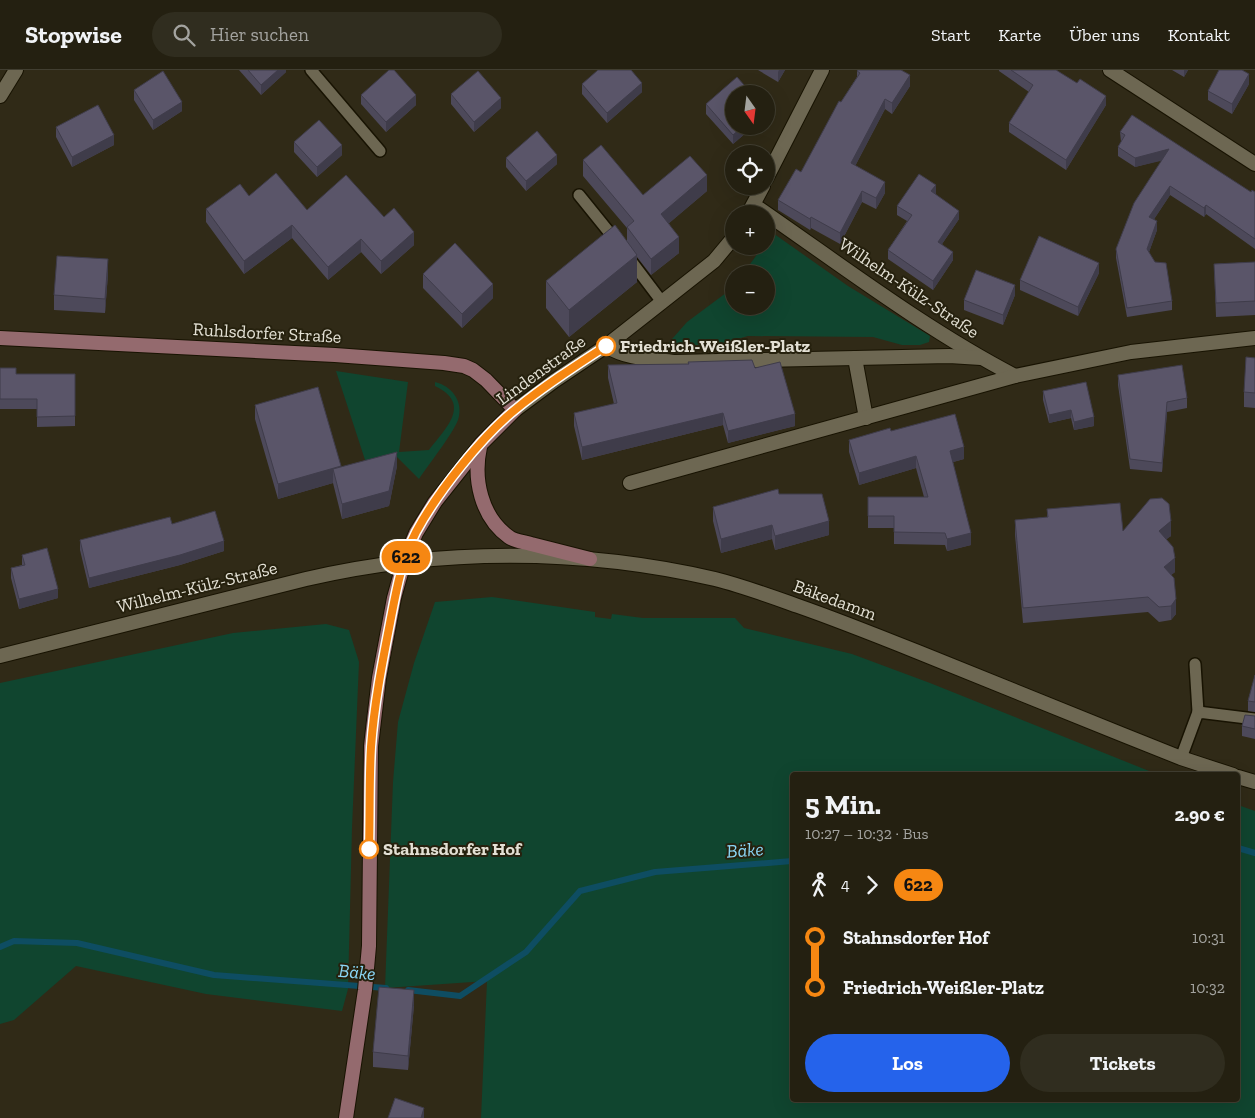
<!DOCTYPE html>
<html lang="de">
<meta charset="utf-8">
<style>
:root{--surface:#242011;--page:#302d1f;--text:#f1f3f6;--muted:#a3a39f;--line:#413e31;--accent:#2563eb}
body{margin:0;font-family:"Zilla Slab",serif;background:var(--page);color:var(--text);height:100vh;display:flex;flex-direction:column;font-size:19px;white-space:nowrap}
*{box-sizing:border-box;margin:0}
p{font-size:16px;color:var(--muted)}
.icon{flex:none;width:28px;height:28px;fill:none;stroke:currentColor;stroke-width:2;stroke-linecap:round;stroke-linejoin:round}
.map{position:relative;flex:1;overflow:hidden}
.details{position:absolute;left:790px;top:702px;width:450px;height:330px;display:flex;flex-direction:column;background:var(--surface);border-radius:5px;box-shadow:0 5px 20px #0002,0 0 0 1px var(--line)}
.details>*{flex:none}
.badge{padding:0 10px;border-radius:16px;font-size:18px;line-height:32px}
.needle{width:32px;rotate:166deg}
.fabs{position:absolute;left:725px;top:15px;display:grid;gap:10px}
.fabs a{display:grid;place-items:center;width:50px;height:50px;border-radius:50%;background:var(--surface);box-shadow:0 5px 20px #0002,0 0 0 1px var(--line);font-size:25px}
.map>.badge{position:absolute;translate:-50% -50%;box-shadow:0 0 0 2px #fff}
.legs{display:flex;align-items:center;gap:8px;height:55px;padding:0 15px;font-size:16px}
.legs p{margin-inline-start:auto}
.overview{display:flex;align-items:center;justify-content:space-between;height:85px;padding:0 15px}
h1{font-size:28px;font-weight:700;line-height:38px}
.primary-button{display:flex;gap:10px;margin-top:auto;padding:10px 15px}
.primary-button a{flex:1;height:58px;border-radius:30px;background:var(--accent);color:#fff;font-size:20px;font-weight:700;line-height:58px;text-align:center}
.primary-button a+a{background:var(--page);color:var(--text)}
ul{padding:0 15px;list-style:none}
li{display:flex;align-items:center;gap:18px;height:50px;font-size:19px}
li i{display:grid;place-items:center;width:8px;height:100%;margin:0 6px;background:currentColor}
li i::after{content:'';width:12px;height:12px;margin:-6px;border:4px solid;border-radius:50%;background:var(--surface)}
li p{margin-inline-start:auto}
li:first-child i{background:linear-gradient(#0000 50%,currentColor 0)}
li:last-child i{background:linear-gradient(currentColor 50%,#0000 0)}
header{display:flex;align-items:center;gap:30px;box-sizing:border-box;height:70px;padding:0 25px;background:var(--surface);border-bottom:1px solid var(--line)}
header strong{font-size:24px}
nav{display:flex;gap:28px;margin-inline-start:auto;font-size:18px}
.search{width:350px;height:45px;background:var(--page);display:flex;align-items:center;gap:12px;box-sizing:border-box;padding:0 18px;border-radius:28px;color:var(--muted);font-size:19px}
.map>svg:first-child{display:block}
</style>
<header>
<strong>Stopwise</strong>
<div class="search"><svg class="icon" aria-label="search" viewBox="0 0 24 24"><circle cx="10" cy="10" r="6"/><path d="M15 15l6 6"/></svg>Hier suchen</div>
<nav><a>Start</a><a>Karte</a><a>Über uns</a><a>Kontakt</a></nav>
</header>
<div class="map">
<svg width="1255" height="1048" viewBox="0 0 1255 1048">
<rect width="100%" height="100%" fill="#302a17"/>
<g fill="#10452f">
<polygon points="770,161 848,216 930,266 929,272 920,275 902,275 873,267 748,266 730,271 723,278 668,279 665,277 687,252 734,217 734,236 766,236 766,204 743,204 763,176 766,176 766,165"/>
<path d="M336 301 408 312 399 382 429 380C445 359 473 334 435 316V312C452 316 464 332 458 350 452 365 429 394 419 409L397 387 367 396Z"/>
<polygon points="492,527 595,542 595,547 611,549 612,544 643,548 735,548 744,558 852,584 930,613 1159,705 792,705 792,1030 1238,1030 1238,735 1255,741 1255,1048 481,1048 487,911 385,918 393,712 398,652 414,593 435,532"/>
<polygon points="326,554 349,560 359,592 352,758 348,919 342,941 206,924 76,896 14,950 0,954 0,613 233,563"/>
</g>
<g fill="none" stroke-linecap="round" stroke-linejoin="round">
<g stroke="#0e4d62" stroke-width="6">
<polyline points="1238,778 1255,783"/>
<polyline points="0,877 14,871 77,873 214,905 386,918"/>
<polyline points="408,920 460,926 526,882 580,821 655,802 792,791"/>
</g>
<defs>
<g id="service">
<polyline points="311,0 380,81"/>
<polyline points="579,125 617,172"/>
<polyline points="628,187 662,232"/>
<polyline points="1195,594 1198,642"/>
<polyline points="1181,688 1198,642 1255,649"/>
</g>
<g id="minor">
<polyline points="1110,0 1255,94"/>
<polyline points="0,26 16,0"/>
<path d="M754 135C840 194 923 258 1015 306"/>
<path d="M606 276C627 289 650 289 674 292L949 286 981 288"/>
<polyline points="855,288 866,348"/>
<polyline points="630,413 1015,306 1131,282 1255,268"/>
</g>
<g id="tertiary">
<polyline points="766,109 822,0"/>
<polyline points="748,144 763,116"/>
<polyline points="515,340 554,311 606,276 662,232 714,191 734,167"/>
<path d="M0 586 306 509C440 478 581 478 715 509 743 516 770 526 798 536 838 550 878 566 918 582 1005 617 1093 653 1181 688L1233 705"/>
<polyline points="1238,707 1255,712"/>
</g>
<g id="secondary">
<polyline points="0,268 335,285 444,293 464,296 473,300 486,310 515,340 481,374 435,432 416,463 404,492 394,528 379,608 371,676 369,876 365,920 346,1048"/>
<path d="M480 377C473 409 481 447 509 467 514 471 524 472 531 474 551 479 570 484 590 489"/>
</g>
</defs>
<use href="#service" stroke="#181302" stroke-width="14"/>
<use href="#minor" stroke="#181302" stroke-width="16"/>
<use href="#tertiary" stroke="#181302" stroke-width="16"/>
<use href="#secondary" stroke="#181302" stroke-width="16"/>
<use href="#service" stroke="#6d6752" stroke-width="11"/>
<use href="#minor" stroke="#6d6752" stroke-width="14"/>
<use href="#tertiary" stroke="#6d6752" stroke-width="14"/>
<use href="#secondary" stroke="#946a6e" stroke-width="14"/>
</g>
<g fill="#4d495a">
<polygon points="239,0 286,0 286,2 261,25"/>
<polygon points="758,0 785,0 778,12"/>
<polygon points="999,0 1056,0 1106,35 1066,100 1009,62 1009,53 1029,22 999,1"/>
<polygon points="1172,0 1188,0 1184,7"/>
<polygon points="857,1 910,16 892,44 885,39 855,96 885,123 876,139 862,132 840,174 811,158 810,160 778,140 778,130 801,102 841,32 857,7"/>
<polygon points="582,14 642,22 607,53 582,24"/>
<polygon points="1249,14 1232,44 1208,30 1208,21"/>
<polygon points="134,20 182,41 153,60 134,30"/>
<polygon points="451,24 501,38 474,62 451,34"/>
<polygon points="361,25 416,35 386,62 361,34"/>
<polygon points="706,34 734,56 754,56 733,74 706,44"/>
<polygon points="56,57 114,75 72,97 56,67"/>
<polygon points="1120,62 1251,122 1255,122 1255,179 1206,144 1204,147 1170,125 1154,149 1157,160 1149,182 1172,231 1172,240 1127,247 1116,188 1116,179 1162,90 1135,97 1118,86 1118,77 1121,72"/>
<polygon points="294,72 342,85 317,107 294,82"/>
<polygon points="506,88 557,94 526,121 506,97"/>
<polygon points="583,90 643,125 707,121 669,153 679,183 651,205 637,187 637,212 569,267 546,238 546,211 627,171 627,158 583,106"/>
<polygon points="935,124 959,149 942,174 953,190 933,220 888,189 888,180 907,151 897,145 897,136 936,124"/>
<polygon points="249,126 307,140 384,147 414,175 381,204 361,182 328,210 292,168 244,204 206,152 206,139"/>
<polygon points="1255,192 1255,245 1216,247 1214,194"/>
<polygon points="1099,203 1078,246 1020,220 1020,210"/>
<polygon points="108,204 105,243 54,240 54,225"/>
<polygon points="423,204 493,228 462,258 423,218"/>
<polygon points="1015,225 1003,255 964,240 964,230"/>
<polygon points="1255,288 1255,338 1244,337 1244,322"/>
<polygon points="688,292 755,298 795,356 728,373 723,355 582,390 574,356 574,343 614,334 608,308 608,295 688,294"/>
<polygon points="0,298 16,304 75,304 75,356 37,357 37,339 0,339"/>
<polygon points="1118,305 1187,328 1187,338 1167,342 1162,402 1130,399 1118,315"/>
<polygon points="1043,321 1094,356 1074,360 1071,348 1049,353 1043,330"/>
<polygon points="255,335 341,397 397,396 389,436 342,449 333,413 278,429 255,349"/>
<polygon points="891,361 964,389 953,392 971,475 947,481 945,475 894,474 894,458 868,458 868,427 924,427 916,398 859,415 849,382 849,370"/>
<polygon points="779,424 829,465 775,480 772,469 721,483 713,451 713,437"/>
<polygon points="1047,439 1123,461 1171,466 1166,469 1175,502 1171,505 1176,544 1171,550 1159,552 1148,542 1023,553 1015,465 1015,450 1047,447"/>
<polygon points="172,454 224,481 180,495 89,518 80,480 80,470"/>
<polygon points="22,485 58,528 19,539 11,508 11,498 22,495"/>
<polygon points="1255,605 1255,642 1248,641 1248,631"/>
<polygon points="1255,646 1255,669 1242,666 1242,656"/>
<polygon points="414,935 408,1000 373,997 373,982"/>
</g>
<g fill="#3f3c4a">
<polygon points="278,0 286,0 286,2 261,25 261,15"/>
<polygon points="779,0 785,0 778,12 778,2"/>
<polygon points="1184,0 1188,0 1184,7"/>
<polygon points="1249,4 1249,14 1232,44 1232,34"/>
<polygon points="910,5 910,16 892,44 892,33"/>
<polygon points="642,13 642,22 607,53 607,43"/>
<polygon points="416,25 416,35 386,62 386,52"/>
<polygon points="1106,26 1106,35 1066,100 1066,90"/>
<polygon points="501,28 501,38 474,62 474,52"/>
<polygon points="885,29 885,39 851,104 851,93"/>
<polygon points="182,32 182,41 153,60 153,50"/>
<polygon points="743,56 754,56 733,74 733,65"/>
<polygon points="114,65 114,75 72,97 72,87"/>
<polygon points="342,75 342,85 317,107 317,97"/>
<polygon points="1169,79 1169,89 1135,97 1135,88"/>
<polygon points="557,85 557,94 526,121 526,111"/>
<polygon points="707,105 707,121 661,160 661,144"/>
<polygon points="885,112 885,123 876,139 876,128"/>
<polygon points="936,115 936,124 931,130 931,121"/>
<polygon points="1170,116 1170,125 1149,157 1149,147"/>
<polygon points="862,121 862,132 840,174 840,163"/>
<polygon points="1206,135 1206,144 1204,147 1204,138"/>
<polygon points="959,141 959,149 938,180 938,172"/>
<polygon points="811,147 811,158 810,160 810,149"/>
<polygon points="1157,151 1157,160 1147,188 1147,179"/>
<polygon points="292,155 292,168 244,204 244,191"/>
<polygon points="414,162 414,175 381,204 381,191"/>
<polygon points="679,167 679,183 651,205 651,189"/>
<polygon points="361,169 361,182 328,210 328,197"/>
<polygon points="953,182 953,190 933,220 933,211"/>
<polygon points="637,185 637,212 569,267 569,240"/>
<polygon points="108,189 108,204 105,243 105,229"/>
<polygon points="1099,193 1099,203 1078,246 1078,237"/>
<polygon points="493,214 493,228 462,258 462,244"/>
<polygon points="1015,215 1015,225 1003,255 1003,245"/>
<polygon points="1167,332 1167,342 1162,402 1162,393"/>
<polygon points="1071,340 1071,348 1049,353 1049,345"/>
<polygon points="723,343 723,355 582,390 582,377"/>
<polygon points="795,344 795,356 728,373 728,361"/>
<polygon points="1094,347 1094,356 1074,360 1074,352"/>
<polygon points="964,377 964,389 950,393 950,381"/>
<polygon points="397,382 397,396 389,436 342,449 342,434"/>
<polygon points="916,386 916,398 859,415 859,403"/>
<polygon points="341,396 333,399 333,413 278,429 278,414"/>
<polygon points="829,451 829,465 775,480 775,466"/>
<polygon points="1171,451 1171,466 1159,475 1159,461"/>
<polygon points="772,455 772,469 721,483 721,469"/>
<polygon points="971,463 971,475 947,481 947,469"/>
<polygon points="224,471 224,481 180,495 89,518 89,508"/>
<polygon points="1175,488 1175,502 1164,511 1164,497"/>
<polygon points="58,519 58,528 19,539 19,529"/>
<polygon points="1176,529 1176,544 1171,550 1171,536"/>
<polygon points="414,920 414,935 408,1000 408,986"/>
<polygon points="424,1038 424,1048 421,1048"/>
</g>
<g fill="#5a5569" stroke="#3f3c4a">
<polygon points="248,0 278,0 261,15"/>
<polygon points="389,0 394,0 416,25 386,52 361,25"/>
<polygon points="598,0 631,0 642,13 607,43 582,14"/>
<polygon points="858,0 901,0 910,5 892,33 885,29 851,93 885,112 876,128 862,121 840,163 811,147 810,149 778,130 796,99 801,102 839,31 841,32 860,3 857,1"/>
<polygon points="1011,0 1056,0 1077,13 1080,9 1106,26 1066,90 1009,53 1033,15"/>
<polygon points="1219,0 1242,0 1249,4 1232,34 1208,21"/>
<polygon points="163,1 182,32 153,50 134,20"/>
<polygon points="478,1 501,28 474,52 451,24"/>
<polygon points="737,7 752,24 734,24 734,56 743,56 733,65 706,34"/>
<polygon points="98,35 114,65 72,87 56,57"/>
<polygon points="1132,45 1251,122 1252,120 1255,122 1255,169 1206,135 1204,138 1170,116 1149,147 1157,151 1147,179 1155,192 1166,193 1172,231 1127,238 1116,179 1134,133 1169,79 1135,88 1118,77 1125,65 1120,62"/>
<polygon points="319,50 342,75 317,97 294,72"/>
<polygon points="537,61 557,85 526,111 506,88"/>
<polygon points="601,75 643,125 690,86 707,105 661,144 679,167 651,189 627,157 634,151 583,90"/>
<polygon points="276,103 307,140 346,105 384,147 394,138 414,162 381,191 361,169 328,197 292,155 244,191 206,139 240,114 249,126"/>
<polygon points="919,104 936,115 931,121 959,141 938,172 953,182 933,211 888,180 912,145 897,136"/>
<polygon points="615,155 637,185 569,240 546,211"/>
<polygon points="1039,166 1099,193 1078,237 1020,210"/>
<polygon points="455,173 493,214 462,244 423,204"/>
<polygon points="57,186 108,189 105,229 54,225"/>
<polygon points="1255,192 1255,231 1216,233 1214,194"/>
<polygon points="976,200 1015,215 1003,245 964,230"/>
<polygon points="1246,287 1255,288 1255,323 1244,322"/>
<polygon points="752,290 755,298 780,292 795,344 728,361 723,343 582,377 574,343 617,333 608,295 689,294 688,292"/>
<polygon points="1182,295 1187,328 1167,332 1162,393 1130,389 1118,305"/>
<polygon points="0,298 16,298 16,304 75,304 75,346 37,347 37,329 0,329"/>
<polygon points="1086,312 1094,347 1074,352 1071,340 1049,345 1043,321"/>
<polygon points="318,317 341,396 278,414 255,335"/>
<polygon points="955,344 964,377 950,381 971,463 947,469 945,463 894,462 894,446 868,446 868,427 928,427 916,386 859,403 849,370 890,358 891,361"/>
<polygon points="397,382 389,421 342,434 333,399"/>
<polygon points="778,419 779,424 822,424 829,451 775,466 772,455 721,469 713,437"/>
<polygon points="1162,428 1169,434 1171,451 1159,461 1173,477 1175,488 1164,497 1174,508 1176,529 1171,536 1159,537 1148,527 1023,538 1015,450 1048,447 1047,439 1120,433 1123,461 1150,429"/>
<polygon points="215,441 224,471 180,485 89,508 80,470 170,447 172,454"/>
<polygon points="47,478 58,519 19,529 11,498 25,495 22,485"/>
<polygon points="1255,605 1255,632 1248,631"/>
<polygon points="1245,645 1255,646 1255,659 1242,656"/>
<polygon points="379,917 414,920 408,986 373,982"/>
<polygon points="395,1028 424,1038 421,1048 388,1048"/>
</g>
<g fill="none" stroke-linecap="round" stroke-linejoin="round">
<defs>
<path id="line-1" d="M369 779C370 745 369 711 371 677 374 635 382 594 390 553 396 522 401 491 416 462 437 423 481 367 516 339 544 316 575 296 606 276"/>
</defs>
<use href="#line-1" stroke="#fff" stroke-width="11"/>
<use href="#line-1" stroke="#f68712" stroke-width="8"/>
</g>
<g fill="#fff" stroke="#f68712" stroke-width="2.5">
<circle cx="606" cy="276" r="9"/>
<circle cx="369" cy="779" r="9"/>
</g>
<g text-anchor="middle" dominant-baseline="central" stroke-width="4" stroke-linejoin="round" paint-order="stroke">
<g font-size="18" fill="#e3e0d4" stroke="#26210e">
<text transform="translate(909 218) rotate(34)">Wilhelm-Külz-Straße</text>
<text transform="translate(267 263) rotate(3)">Ruhlsdorfer Straße</text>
<text transform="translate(541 300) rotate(-36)">Lindenstraße</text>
<text transform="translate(197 517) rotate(-14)">Wilhelm-Külz-Straße</text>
<text transform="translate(835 530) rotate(20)">Bäkedamm</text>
</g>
<g font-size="18" font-weight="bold" fill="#e3e0d4" stroke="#26210e" text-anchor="start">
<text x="620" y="276">Friedrich-Weißler-Platz</text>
<text x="383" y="779">Stahnsdorfer Hof</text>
</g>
<g font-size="19" font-style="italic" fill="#8ad6f5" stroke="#26210e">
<text transform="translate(745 780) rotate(-4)">Bäke</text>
<text transform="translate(357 902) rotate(5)">Bäke</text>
</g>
</g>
</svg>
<div class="fabs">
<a><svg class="needle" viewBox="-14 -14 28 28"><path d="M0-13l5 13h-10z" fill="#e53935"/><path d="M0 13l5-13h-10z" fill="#a3a39f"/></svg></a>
<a><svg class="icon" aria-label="locate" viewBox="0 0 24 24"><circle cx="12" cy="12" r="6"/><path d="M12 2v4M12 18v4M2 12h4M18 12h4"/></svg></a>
<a>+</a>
<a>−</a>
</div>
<b class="badge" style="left:406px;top:487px;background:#f68712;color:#111">622</b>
<section class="details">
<div class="overview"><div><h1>5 Min.</h1><p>10:27 – 10:32 · Bus</p></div><b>2.90 €</b></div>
<div class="legs"><svg class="icon" aria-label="walk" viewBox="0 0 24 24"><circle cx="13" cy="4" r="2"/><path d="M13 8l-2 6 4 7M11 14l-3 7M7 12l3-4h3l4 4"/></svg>4<svg class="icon" aria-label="forward" viewBox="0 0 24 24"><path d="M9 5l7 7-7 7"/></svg><b class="badge" style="background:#f68712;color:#111">622</b></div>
<ul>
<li><i style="color:#f68712"></i><b>Stahnsdorfer Hof</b><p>10:31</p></li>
<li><i style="color:#f68712"></i><b>Friedrich-Weißler-Platz</b><p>10:32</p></li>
</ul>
<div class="primary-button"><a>Los</a><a>Tickets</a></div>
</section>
</div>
